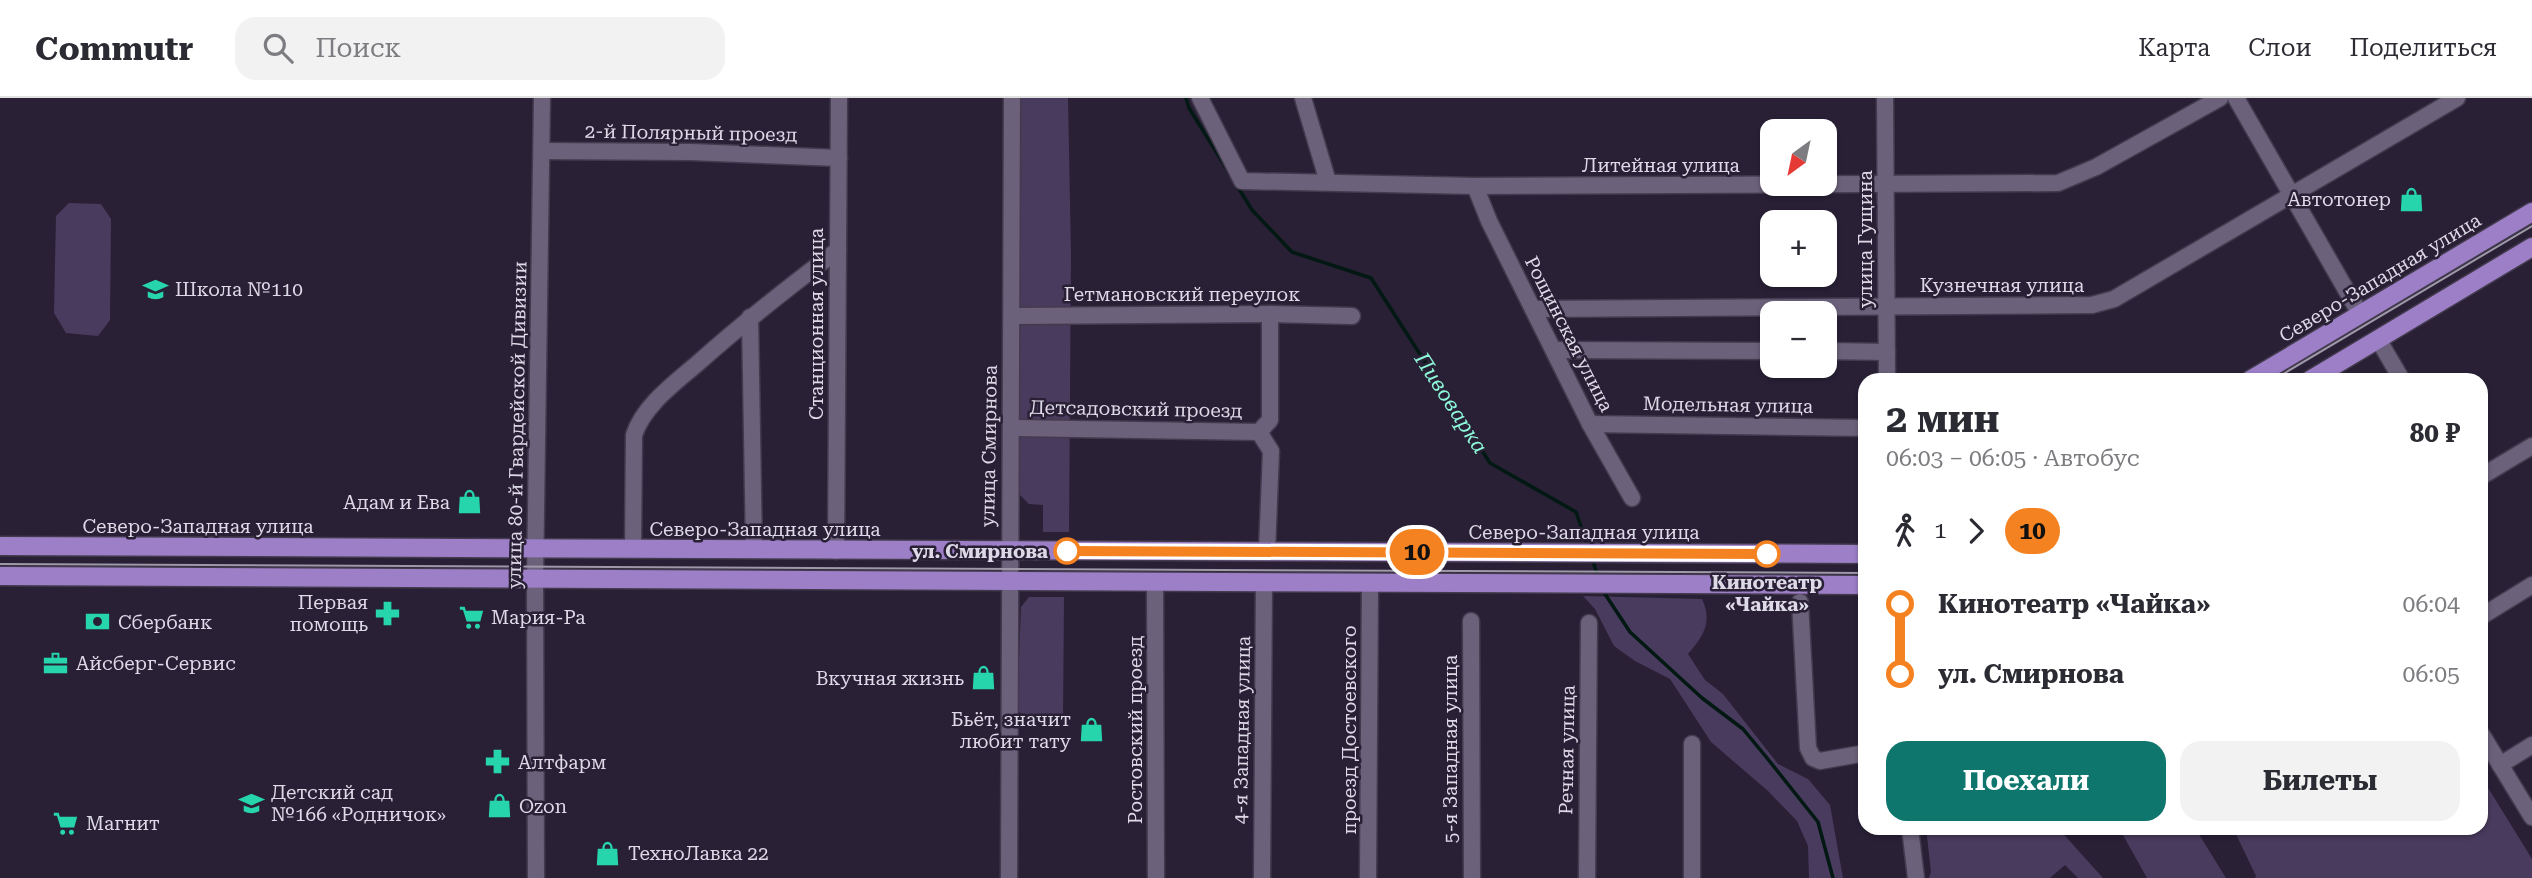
<!DOCTYPE html>
<html lang="ru">
<meta charset="utf-8">
<style>
:root{--surface:#fff;--page:#f2f2f3;--text:#2b2b33;--muted:#7c7c81;--line:#e1e1e2;--accent:#0f766e}
body{margin:0;font-family:"Roboto Serif",serif;background:var(--page);color:var(--text);height:100vh;display:flex;flex-direction:column;font-size:26px;white-space:nowrap}
*{box-sizing:border-box;margin:0}
p{font-size:23px;color:var(--muted)}
.icon{flex:none;width:38px;height:38px;fill:none;stroke:currentColor;stroke-width:2;stroke-linecap:round;stroke-linejoin:round}
.map{position:relative;flex:1;overflow:hidden}
.panel{position:absolute;left:1858px;top:275px;width:630px;height:462px;display:flex;flex-direction:column;background:var(--surface);border-radius:21px;box-shadow:0 2px 5px #0004}
.panel>*{flex:none}
.badge{padding:0 14px;border-radius:23px;font-size:24px;line-height:46px}
.needle{width:46px;rotate:213deg}
.buttons{position:absolute;left:1760px;top:21px;display:grid;gap:14px}
.buttons a{display:grid;place-items:center;width:77px;height:77px;border-radius:14px;background:var(--surface);box-shadow:0 2px 5px #0004;font-size:35px}
.map>.badge{position:absolute;translate:-50% -50%;box-shadow:0 0 0 4px #fff}
.legs{display:flex;align-items:center;gap:10px;height:77px;padding:0 28px;font-size:23px}
.legs p{margin-inline-start:auto}
.overview{display:flex;align-items:center;justify-content:space-between;height:119px;padding:0 28px}
h1{font-size:38px;font-weight:700;line-height:52px}
.action{display:flex;gap:14px;margin-top:auto;padding:14px 28px}
.action a{flex:1;height:80px;border-radius:21px;background:var(--accent);color:#fff;font-size:28px;font-weight:700;line-height:80px;text-align:center}
.action a+a{background:var(--page);color:var(--text)}
ul{padding:0 28px;list-style:none}
li{display:flex;align-items:center;gap:24px;height:70px;font-size:26px}
li i{display:grid;place-items:center;width:10px;height:100%;margin:0 9px;background:currentColor}
li i::after{content:'';width:18px;height:18px;margin:-9px;border:5px solid;border-radius:50%;background:var(--surface)}
li p{margin-inline-start:auto}
li:first-child i{background:linear-gradient(#0000 50%,currentColor 0)}
li:last-child i{background:linear-gradient(currentColor 50%,#0000 0)}
header{display:flex;align-items:center;gap:42px;box-sizing:border-box;height:98px;padding:0 35px;background:var(--surface);border-bottom:2px solid var(--line)}
header strong{font-size:33px}
nav{display:flex;gap:38px;margin-inline-start:auto;font-size:24px}
.search{width:490px;height:63px;background:var(--page);display:flex;align-items:center;gap:18px;box-sizing:border-box;padding:0 24px;border-radius:21px;color:var(--muted);font-size:26px}
.map>svg:first-child{display:block}
</style>
<header>
<strong>Commutr</strong>
<div class="search"><svg class="icon" aria-label="search" viewBox="0 0 24 24"><circle cx="10" cy="10" r="6"/><path d="M15 15l6 6"/></svg>Поиск</div>
<nav><a>Карта</a><a>Слои</a><a>Поделиться</a></nav>
</header>
<div class="map">
<svg width="2532" height="780" viewBox="0 0 2532 780">
<rect width="100%" height="100%" fill="#292036"/>
<g fill="#493b5d">
<polygon points="1020,0 1068,0 1071,156 1069,434 1043,434 1043,407 1029,406 1020,397"/>
<polygon points="69,105 101,106 111,121 110,222 98,238 66,235 54,215 56,118"/>
<path d="M1583 498 1702 501C1713 524 1703 539 1688 556L1705 582 1723 596 1778 666 1808 681 1830 707 1843 780H1809L1808 748 1797 723 1768 693 1711 644 1670 581 1635 563 1614 548 1595 511Z"/>
<polygon points="1029,499 1064,499 1063,621 1031,621 1017,613 1021,509"/>
<polygon points="2482,680 2532,761 2532,780 2255,780 2256,778 2233,730 2482,730"/>
<polygon points="1926,730 2058,730 2103,780 2078,780 2065,767 2050,780 1929,780 1931,774"/>
<polygon points="2119,730 2195,730 2226,780 2147,780"/>
</g>
<g fill="none" stroke-linecap="round" stroke-linejoin="round">
<g stroke="#021812" stroke-width="3.5">
<polyline points="1186,0 1189,10 1230,76"/>
<polyline points="1236,86 1252,112 1292,154 1371,180 1490,365 1576,414 1588,449"/>
<polyline points="1592,460 1598,479"/>
<polyline points="1603,493 1630,534 1702,600 1743,631 1767,660 1818,724 1833,780"/>
</g>
<defs>
<g id="minor">
<polyline points="1200,0 1242,83 1475,88 2058,85 2096,69 2220,0"/>
<polyline points="1303,0 1328,84"/>
<polyline points="1885,0 1887,282"/>
<polyline points="2236,0 2360,216"/>
<polyline points="542,53 691,54 839,60"/>
<polyline points="1475,88 1489,123 1590,326 1632,400"/>
<polyline points="1533,211 2092,207 2114,201 2457,0"/>
<polyline points="1012,218 1270,216 1352,218"/>
<polyline points="750,219 754,452"/>
<polyline points="2378,241 2402,282"/>
<polyline points="1555,252 1773,253"/>
<polyline points="1825,253 1887,254"/>
<polyline points="1590,326 1866,330"/>
<polyline points="1011,330 1259,334"/>
<polyline points="2482,378 2532,348"/>
<path d="M633 451 634 337C644 307 675 285 698 265 743 225 790 188 838 152"/>
<polyline points="836,453 839,0"/>
<polyline points="1267,453 1271,353 1259,334 1270,322 1270,216"/>
<polyline points="1155,484 1156,780"/>
<polyline points="1800,504 1808,650 1813,660 1820,663 1866,655"/>
<polyline points="2482,518 2532,487"/>
<polyline points="1471,523 1472,780"/>
<polyline points="2482,637 2532,719"/>
<polyline points="2500,667 2532,647"/>
<polyline points="1910,730 1916,780"/>
<polyline points="536,780 535,481 542,0"/>
<polyline points="1009,780 1012,0"/>
<polyline points="1262,780 1264,484"/>
<polyline points="1368,780 1370,485"/>
<polyline points="1587,780 1589,525"/>
<polyline points="1692,780 1692,646"/>
</g>
<g id="major">
<polyline points="2250,282 2532,114"/>
<polyline points="2310,282 2532,149"/>
<polyline points="0,448 1866,456"/>
<polyline points="0,478 1866,487"/>
</g>
</defs>
<use href="#minor" stroke="#433b4d" stroke-width="19"/>
<use href="#major" stroke="#433b4d" stroke-width="21"/>
<use href="#minor" stroke="#6b617b" stroke-width="16"/>
<use href="#major" stroke="#9d7fc8" stroke-width="18"/>
<g stroke="#9f98a9" stroke-width="2">
<polyline points="2273,282 2532,128"/>
<polyline points="0,466 1866,475"/>
</g>
</g>
<g fill="none" stroke-linecap="round" stroke-linejoin="round">
<defs>
<polyline id="line-1" points="1067,453 1767,456"/>
</defs>
<use href="#line-1" stroke="#fff" stroke-width="16"/>
<use href="#line-1" stroke="#f58220" stroke-width="10"/>
</g>
<defs>
<symbol id="shop-bare" viewBox="-9 -9 18 18"><path d="M-5-2.5h2.3a2.7 3.5 0 0 1 5.4 0H5L5.5 6h-11ZM-1.5-2.5h3a1.5 2.3 0 0 0-3 0Z" fill="#27d5ad" stroke="#292036" stroke-width="2.5" paint-order="stroke"/></symbol>
<symbol id="school-bare" viewBox="-9 -9 18 18"><path d="M0-5L7-2L0 1L-7-2ZM-4 1L0 2.5L4 1V4Q0 6-4 4Z" fill="#27d5ad" stroke="#292036" stroke-width="2.5" paint-order="stroke"/></symbol>
<symbol id="pharmacy-bare" viewBox="-9 -9 18 18"><path d="M-2-6h4v4h4v4h-4v4h-4v-4h-4v-4h4Z" fill="#27d5ad" stroke="#292036" stroke-width="2.5" paint-order="stroke"/></symbol>
<symbol id="supermarket-bare" viewBox="-9 -9 18 18"><path d="M-6-5.5h2.5l.6 2H6L4.5 2H-2.5L-4.4-4H-6ZM-1.5 3.2a1.3 1.3 0 1 0 .1 0ZM3 3.2a1.3 1.3 0 1 0 .1 0Z" fill="#27d5ad" stroke="#292036" stroke-width="2.5" paint-order="stroke"/></symbol>
<symbol id="bank-bare" viewBox="-9 -9 18 18"><path d="M-6-4H6V4H-6ZM0-2.3a2.3 2.3 0 1 0 0 4.6a2.3 2.3 0 1 0 0-4.6Z" fill="#27d5ad" stroke="#292036" stroke-width="2.5" paint-order="stroke"/></symbol>
<symbol id="office-bare" viewBox="-9 -9 18 18"><path d="M-6-3h4V-5.5h4V-3h4V5H-6ZM-1-4.5V-3h2v-1.5ZM-6 0V1H6V0Z" fill="#27d5ad" stroke="#292036" stroke-width="2.5" paint-order="stroke"/></symbol>
</defs>
<g fill-rule="evenodd">
<use href="#shop-bare" x="2394" y="84" width="35" height="35"/>
<use href="#school-bare" x="138" y="174" width="35" height="35"/>
<use href="#shop-bare" x="452" y="386" width="35" height="35"/>
<use href="#pharmacy-bare" x="370" y="498" width="35" height="35"/>
<use href="#supermarket-bare" x="454" y="502" width="35" height="35"/>
<use href="#bank-bare" x="80" y="506" width="35" height="35"/>
<use href="#office-bare" x="38" y="548" width="35" height="35"/>
<use href="#shop-bare" x="966" y="562" width="35" height="35"/>
<use href="#shop-bare" x="1074" y="614" width="35" height="35"/>
<use href="#pharmacy-bare" x="480" y="646" width="35" height="35"/>
<use href="#school-bare" x="234" y="688" width="35" height="35"/>
<use href="#shop-bare" x="482" y="690" width="35" height="35"/>
<use href="#supermarket-bare" x="48" y="708" width="35" height="35"/>
<use href="#shop-bare" x="590" y="738" width="35" height="35"/>
</g>
<g fill="#fff" stroke="#f58220" stroke-width="3.5">
<circle cx="1067" cy="453" r="12"/>
<circle cx="1767" cy="456" r="12"/>
</g>
<g text-anchor="middle" dominant-baseline="central" stroke-width="5" stroke-linejoin="round" paint-order="stroke">
<g font-size="19" fill="#ded9e7" stroke="#292036">
<text transform="translate(691 35) rotate(1)">2-й Полярный проезд</text>
<text x="1661" y="67">Литейная улица</text>
<text transform="translate(1865 141) rotate(-90)">улица Гущина</text>
<text transform="translate(2380 180) rotate(-31)">Северо-Западная улица</text>
<text x="2002" y="187">Кузнечная улица</text>
<text x="1182" y="196">Гетмановский переулок</text>
<text transform="translate(816 226) rotate(-90)">Станционная улица</text>
<text transform="translate(1569 236) rotate(63)">Рощинская улица</text>
<text transform="translate(1728 307) rotate(1)">Модельная улица</text>
<text transform="translate(1136 311) rotate(1)">Детсадовский проезд</text>
<text transform="translate(517 327) rotate(-89)">улица 80-й Гвардейской Дивизии</text>
<text transform="translate(989 348) rotate(-89)">улица Смирнова</text>
<text x="198" y="428">Северо-Западная улица</text>
<text x="765" y="431">Северо-Западная улица</text>
<text x="1584" y="434">Северо-Западная улица</text>
<text transform="translate(1135 632) rotate(-90)">Ростовский проезд</text>
<text transform="translate(1242 632) rotate(-89)">4-я Западная улица</text>
<text transform="translate(1349 632) rotate(-90)">проезд Достоевского</text>
<text transform="translate(1450 651) rotate(-90)">5-я Западная улица</text>
<text transform="translate(1567 652) rotate(-89)">Речная улица</text>
</g>
<g font-size="19" fill="#ded9e7" stroke="#292036" text-anchor="start">
<text x="2391" y="101" text-anchor="end">Автотонер</text>
<text x="175" y="191">Школа №110</text>
<text x="450" y="404" text-anchor="end">Адам и Ева</text>
<text x="368" y="504" text-anchor="end">Первая<tspan x="368" dy="22">помощь</tspan></text>
<text x="491" y="519">Мария-Ра</text>
<text x="118" y="524">Сбербанк</text>
<text x="76" y="565">Айсберг-Сервис</text>
<text x="964" y="580" text-anchor="end">Вкучная жизнь</text>
<text x="1071" y="621" text-anchor="end">Бьёт, значит<tspan x="1071" dy="22">любит тату</tspan></text>
<text x="518" y="664">Алтфарм</text>
<text x="271" y="694">Детский сад<tspan x="271" dy="22">№166 «Родничок»</tspan></text>
<text x="519" y="708">Ozon</text>
<text x="86" y="725">Магнит</text>
<text x="628" y="755">ТехноЛавка 22</text>
</g>
<g font-size="19" font-weight="bold" fill="#ded9e7" stroke="#292036" text-anchor="end">
<text x="1048" y="453">ул. Смирнова</text>
<text x="1767" y="484" text-anchor="middle">Кинотеатр<tspan x="1767" dy="22">«Чайка»</tspan></text>
</g>
<g font-size="21" font-style="italic" fill="#8df9d9" stroke="#292036">
<text transform="translate(1451 305) rotate(57)">Пивоварка</text>
</g>
</g>
</svg>
<div class="buttons">
<a><svg class="needle" viewBox="-14 -14 28 28"><path d="M0-13l5 13h-10z" fill="#e53935"/><path d="M0 13l5-13h-10z" fill="#7c7c81"/></svg></a>
<a>+</a>
<a>−</a>
</div>
<b class="badge" style="left:1417px;top:454px;background:#f58220;color:#111">10</b>
<section class="panel">
<div class="overview"><div><h1>2 мин</h1><p>06:03 – 06:05 · Автобус</p></div><b>80 ₽</b></div>
<div class="legs"><svg class="icon" aria-label="walk" viewBox="0 0 24 24"><circle cx="13" cy="4" r="2"/><path d="M13 8l-2 6 4 7M11 14l-3 7M7 12l3-4h3l4 4"/></svg>1<svg class="icon" aria-label="forward" viewBox="0 0 24 24"><path d="M9 5l7 7-7 7"/></svg><b class="badge" style="background:#f58220;color:#111">10</b></div>
<ul>
<li><i style="color:#f58220"></i><b>Кинотеатр «Чайка»</b><p>06:04</p></li>
<li><i style="color:#f58220"></i><b>ул. Смирнова</b><p>06:05</p></li>
</ul>
<div class="action"><a>Поехали</a><a>Билеты</a></div>
</section>
</div>
